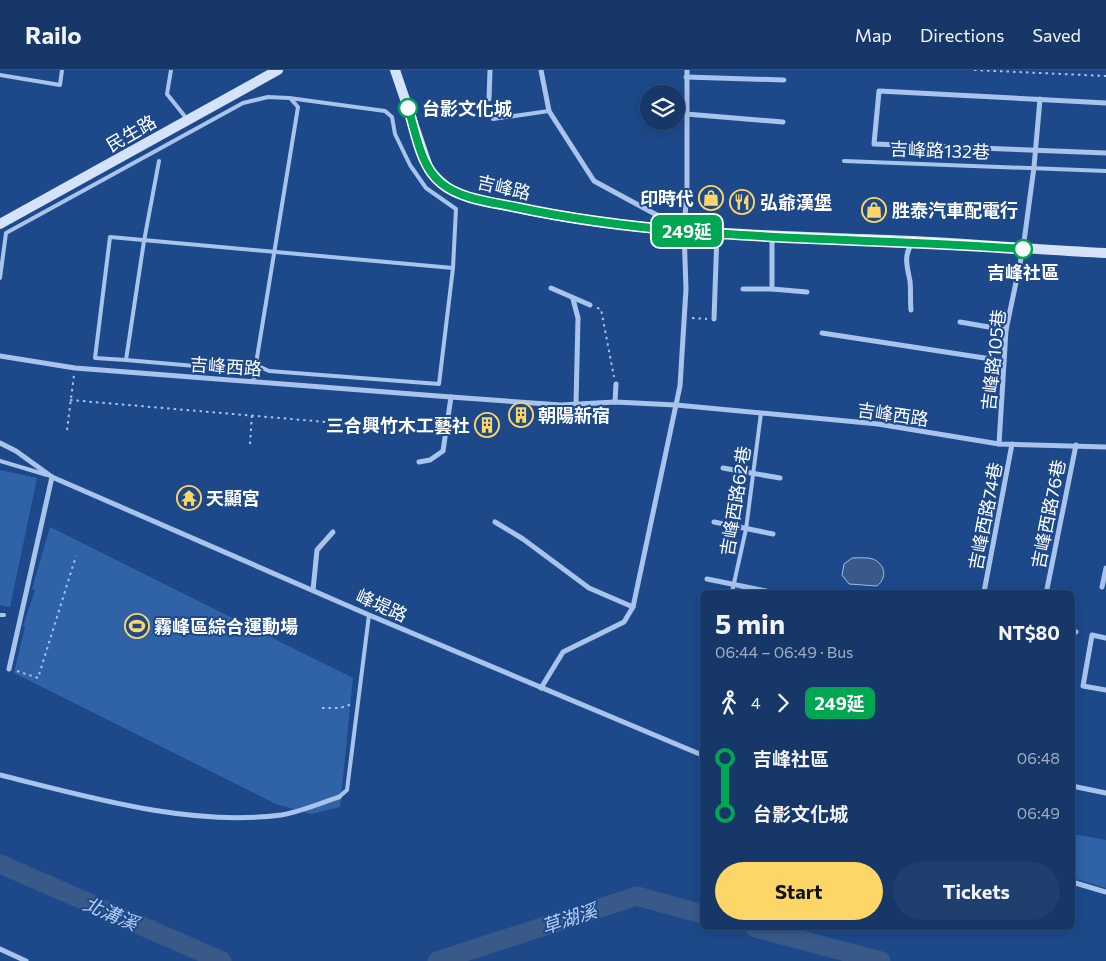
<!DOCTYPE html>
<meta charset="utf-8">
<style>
:root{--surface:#163768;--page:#1f3f6e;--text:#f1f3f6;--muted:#9eacc0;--line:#35517c;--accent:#fcd666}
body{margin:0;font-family:Commissioner,"Noto Sans TC",sans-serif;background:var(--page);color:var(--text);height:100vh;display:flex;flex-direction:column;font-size:19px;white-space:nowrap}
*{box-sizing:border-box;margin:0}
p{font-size:16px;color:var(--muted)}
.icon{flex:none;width:28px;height:28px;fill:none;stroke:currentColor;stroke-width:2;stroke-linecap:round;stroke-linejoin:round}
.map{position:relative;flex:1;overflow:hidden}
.drawer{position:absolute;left:700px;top:520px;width:375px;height:340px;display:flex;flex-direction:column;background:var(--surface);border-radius:8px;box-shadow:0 2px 12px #0003,0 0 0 1px var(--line)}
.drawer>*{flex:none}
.badge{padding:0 10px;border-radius:8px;font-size:18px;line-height:32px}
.controls{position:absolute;left:640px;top:15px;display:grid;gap:10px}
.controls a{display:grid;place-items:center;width:45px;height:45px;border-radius:50%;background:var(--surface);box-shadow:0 2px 12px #0003,0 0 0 1px var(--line);font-size:25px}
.map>.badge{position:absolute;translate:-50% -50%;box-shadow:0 0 0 2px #fff}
.legs{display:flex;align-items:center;gap:8px;height:55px;padding:0 15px;font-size:16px}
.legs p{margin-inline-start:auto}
.headline{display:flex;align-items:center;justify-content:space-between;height:85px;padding:0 15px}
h1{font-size:28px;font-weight:700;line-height:38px}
.primary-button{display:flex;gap:10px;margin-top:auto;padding:10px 15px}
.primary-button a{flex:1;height:58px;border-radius:30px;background:var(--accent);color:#111;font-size:20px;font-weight:700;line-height:58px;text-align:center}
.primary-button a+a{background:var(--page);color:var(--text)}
ul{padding:0 15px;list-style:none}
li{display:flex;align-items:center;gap:18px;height:55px;font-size:19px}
li i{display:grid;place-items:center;width:8px;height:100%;margin:0 6px;background:currentColor}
li i::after{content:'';width:12px;height:12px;margin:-6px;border:4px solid;border-radius:50%;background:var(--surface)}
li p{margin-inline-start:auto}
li:first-child i{background:linear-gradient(#0000 50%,currentColor 0)}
li:last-child i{background:linear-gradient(currentColor 50%,#0000 0)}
header{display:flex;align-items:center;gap:30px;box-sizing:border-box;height:70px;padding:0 25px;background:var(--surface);border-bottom:1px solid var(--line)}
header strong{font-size:24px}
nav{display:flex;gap:28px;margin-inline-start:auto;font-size:18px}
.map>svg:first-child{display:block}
</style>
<header>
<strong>Railo</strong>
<nav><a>Map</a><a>Directions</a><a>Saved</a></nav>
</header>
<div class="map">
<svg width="1106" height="891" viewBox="0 0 1106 891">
<rect width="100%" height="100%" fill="#1d498a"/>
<g fill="#3062a8">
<polygon points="0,400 37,408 10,537 0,535"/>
<polygon points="50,457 353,608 340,737 311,744 276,734 14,603 25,557 23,556 35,520 32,519"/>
<polygon points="1072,764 1106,770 1106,818 1073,808"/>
</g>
<path fill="#395a89" stroke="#9bbfee" d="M852 488C858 488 867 487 873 489 886 495 887 508 877 516L849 514 842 505 844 494Z"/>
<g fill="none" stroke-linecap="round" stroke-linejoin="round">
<g stroke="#395a89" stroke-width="19">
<polyline points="0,794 222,891"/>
<polyline points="755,858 881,891"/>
<polyline points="437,891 637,826 702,844"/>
</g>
<g stroke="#a8c4ec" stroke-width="2" stroke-dasharray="2.5 4" stroke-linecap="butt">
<polyline points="974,0 1106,6"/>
<polyline points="597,238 601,239 614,307"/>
<polyline points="692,248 707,249"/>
<polyline points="70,330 431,361"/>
<polyline points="67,360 74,305"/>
<polyline points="250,374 252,344"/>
<polyline points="17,601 38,608 76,486"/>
<polyline points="322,638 340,638 352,634"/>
</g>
<g stroke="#a8c4ec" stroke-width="4">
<polyline points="171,0 167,24 187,49"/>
<polyline points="0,5 60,15 62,0"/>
<polyline points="493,49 549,41"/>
<polyline points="844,91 1106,101"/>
<polyline points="0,208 6,163 243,33 268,27 289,28 385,41 392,47 395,64 410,95 426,118 456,139 453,198 439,314 269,301 256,295 241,300 126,290 144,171 159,91"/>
<polyline points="126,290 95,288 110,167 453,198"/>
<polyline points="253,312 298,37 290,28"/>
<polyline points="0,391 47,405"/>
<polyline points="732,522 746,459 761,343"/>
<polyline points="0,545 4,545"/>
<polyline points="339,727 347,720 369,545"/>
</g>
<g stroke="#a8c4ec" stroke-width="5">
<polyline points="541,0 549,41 594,111 679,157"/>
<polyline points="686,7 784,10"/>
<polyline points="489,29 490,0"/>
<polyline points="1106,33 879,21 874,74 1106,83"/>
<polyline points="686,44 783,52"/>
<polyline points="772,167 772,219 807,222"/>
<polyline points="551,218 590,235"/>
<polyline points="743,219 772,219"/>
<polyline points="573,229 578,248 576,334"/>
<path d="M911 240C910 231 911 220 910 211 907 196 903 186 913 171"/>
<polyline points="714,249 717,164"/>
<polyline points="960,252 1006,260"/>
<polyline points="822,263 1004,291"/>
<polyline points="0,286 75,298 451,327 561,335 615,332 676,335 878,354 999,374 1106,377"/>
<polyline points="615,332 616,314"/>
<polyline points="0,373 16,381 52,407 369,545 702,685"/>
<polyline points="999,374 1006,260 1023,179 1034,97 1040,29"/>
<polyline points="419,392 430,390 443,381 451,327"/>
<polyline points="723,398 780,408"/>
<polyline points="495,452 523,469 589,518 633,537"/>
<polyline points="714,452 773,464"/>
<polyline points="707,509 766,521"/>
<polyline points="1102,517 1106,498"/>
<polyline points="1047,519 1076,375"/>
<polyline points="313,520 317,480 333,462"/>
<polyline points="984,522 1012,374"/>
<polyline points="1072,561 1076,562"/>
<polyline points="1106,568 1092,565 1083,616 1106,620"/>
<polyline points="9,599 52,407"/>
<polyline points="541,618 563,582 624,552 633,537 680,316 686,219 684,160 687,119 687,0"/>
<path d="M0 705C88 727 190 757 281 745 300 742 321 733 339 727"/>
<polyline points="1072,716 1106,723"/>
<polyline points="1072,812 1106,822"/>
<polyline points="0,879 26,891"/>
</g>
<g stroke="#d4e3f9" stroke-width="10">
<path d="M395 0 429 100C437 108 444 117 455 122 476 132 505 135 528 140 655 166 784 165 913 171 977 174 1042 180 1106 183"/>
<polyline points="0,154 278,0"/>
</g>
</g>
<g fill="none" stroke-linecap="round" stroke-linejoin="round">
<defs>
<path id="line-1" d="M408 38C416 62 420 96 441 113 460 129 491 132 515 137 682 173 854 166 1023 179"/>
</defs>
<use href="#line-1" stroke="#fff" stroke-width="11"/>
<use href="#line-1" stroke="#00a651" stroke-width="8"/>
</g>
<defs>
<symbol id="shop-ring" viewBox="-11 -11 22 22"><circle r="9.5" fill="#1d498a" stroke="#fcd666" stroke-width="1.5"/><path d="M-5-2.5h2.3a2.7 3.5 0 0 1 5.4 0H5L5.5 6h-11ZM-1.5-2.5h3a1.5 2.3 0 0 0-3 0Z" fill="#fcd666"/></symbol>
<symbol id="restaurant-ring" viewBox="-11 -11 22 22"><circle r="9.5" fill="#1d498a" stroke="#fcd666" stroke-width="1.5"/><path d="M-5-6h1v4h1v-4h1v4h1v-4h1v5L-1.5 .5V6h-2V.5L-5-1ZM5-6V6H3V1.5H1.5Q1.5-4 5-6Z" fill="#fcd666"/></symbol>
<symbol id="building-ring" viewBox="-11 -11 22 22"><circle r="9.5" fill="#1d498a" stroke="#fcd666" stroke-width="1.5"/><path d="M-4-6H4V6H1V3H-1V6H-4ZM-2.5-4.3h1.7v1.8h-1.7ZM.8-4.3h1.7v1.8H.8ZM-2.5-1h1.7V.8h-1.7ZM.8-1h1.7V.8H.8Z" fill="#fcd666"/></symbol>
<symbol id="temple-ring" viewBox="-11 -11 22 22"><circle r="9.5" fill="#1d498a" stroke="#fcd666" stroke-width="1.5"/><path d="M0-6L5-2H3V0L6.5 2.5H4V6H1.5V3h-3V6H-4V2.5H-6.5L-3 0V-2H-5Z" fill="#fcd666"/></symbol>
<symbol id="stadium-ring" viewBox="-11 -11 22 22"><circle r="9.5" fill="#1d498a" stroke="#fcd666" stroke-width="1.5"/><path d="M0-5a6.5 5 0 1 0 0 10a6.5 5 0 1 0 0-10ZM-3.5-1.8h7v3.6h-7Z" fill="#fcd666"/></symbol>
</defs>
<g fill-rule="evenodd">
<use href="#shop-ring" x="697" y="114" width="28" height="28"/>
<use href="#restaurant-ring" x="728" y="118" width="28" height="28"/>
<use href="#shop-ring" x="860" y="126" width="28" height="28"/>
<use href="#building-ring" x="507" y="331" width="28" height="28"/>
<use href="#building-ring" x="473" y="341" width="28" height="28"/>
<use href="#temple-ring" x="175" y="414" width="28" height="28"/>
<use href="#stadium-ring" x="123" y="542" width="28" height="28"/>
</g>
<g fill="#fff" stroke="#00a651" stroke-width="2.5">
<circle cx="408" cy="38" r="9"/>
<circle cx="1023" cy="179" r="9"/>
</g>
<g text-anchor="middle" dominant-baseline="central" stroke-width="4" stroke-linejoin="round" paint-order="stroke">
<g font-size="18" font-weight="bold" fill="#fff" stroke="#1d498a" text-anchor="start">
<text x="422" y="38">台影文化城</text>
<text x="1023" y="202" text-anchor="middle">吉峰社區</text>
</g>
<g font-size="18" fill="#fff" stroke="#1d498a">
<text transform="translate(131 63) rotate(-30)">民生路</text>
<text transform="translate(940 80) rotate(2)">吉峰路132巷</text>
<text transform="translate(504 117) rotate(13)">吉峰路</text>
<text transform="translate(993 290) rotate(-84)">吉峰路105巷</text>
<text transform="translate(226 296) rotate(4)">吉峰西路</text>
<text transform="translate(893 344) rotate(8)">吉峰西路</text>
<text transform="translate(735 431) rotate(-81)">吉峰西路62巷</text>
<text transform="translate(1048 444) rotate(-79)">吉峰西路76巷</text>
<text transform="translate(985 446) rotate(-79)">吉峰西路74巷</text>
<text transform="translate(382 535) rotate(24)">峰堤路</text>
</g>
<g font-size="18" font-weight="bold" fill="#fff" stroke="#1d498a" text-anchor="start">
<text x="694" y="128" text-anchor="end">印時代</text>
<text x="760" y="132">弘爺漢堡</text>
<text x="892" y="140">胜泰汽車配電行</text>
<text x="538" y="345">朝陽新宿</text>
<text x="470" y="355" text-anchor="end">三合興竹木工藝社</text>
<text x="206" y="428">天顯宮</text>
<text x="154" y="556">霧峰區綜合運動場</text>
</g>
<g font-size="19" font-style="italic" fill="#b3cef3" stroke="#1d498a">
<text transform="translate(111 843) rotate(23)">北溝溪</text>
<text transform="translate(569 848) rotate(-18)">草湖溪</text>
</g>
</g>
</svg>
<div class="controls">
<a><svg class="icon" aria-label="layers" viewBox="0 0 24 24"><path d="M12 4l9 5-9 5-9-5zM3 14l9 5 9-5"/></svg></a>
</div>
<b class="badge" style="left:687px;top:161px;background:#00a651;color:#fff">249延</b>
<section class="drawer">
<div class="headline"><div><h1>5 min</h1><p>06:44 – 06:49 · Bus</p></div><b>NT$80</b></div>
<div class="legs"><svg class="icon" aria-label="walk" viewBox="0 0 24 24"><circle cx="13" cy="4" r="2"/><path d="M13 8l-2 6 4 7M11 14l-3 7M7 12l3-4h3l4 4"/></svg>4<svg class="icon" aria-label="forward" viewBox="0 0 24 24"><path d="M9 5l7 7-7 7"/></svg><b class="badge" style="background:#00a651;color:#fff">249延</b></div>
<ul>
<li><i style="color:#00a651"></i><b>吉峰社區</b><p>06:48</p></li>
<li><i style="color:#00a651"></i><b>台影文化城</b><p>06:49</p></li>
</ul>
<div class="primary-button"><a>Start</a><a>Tickets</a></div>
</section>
</div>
